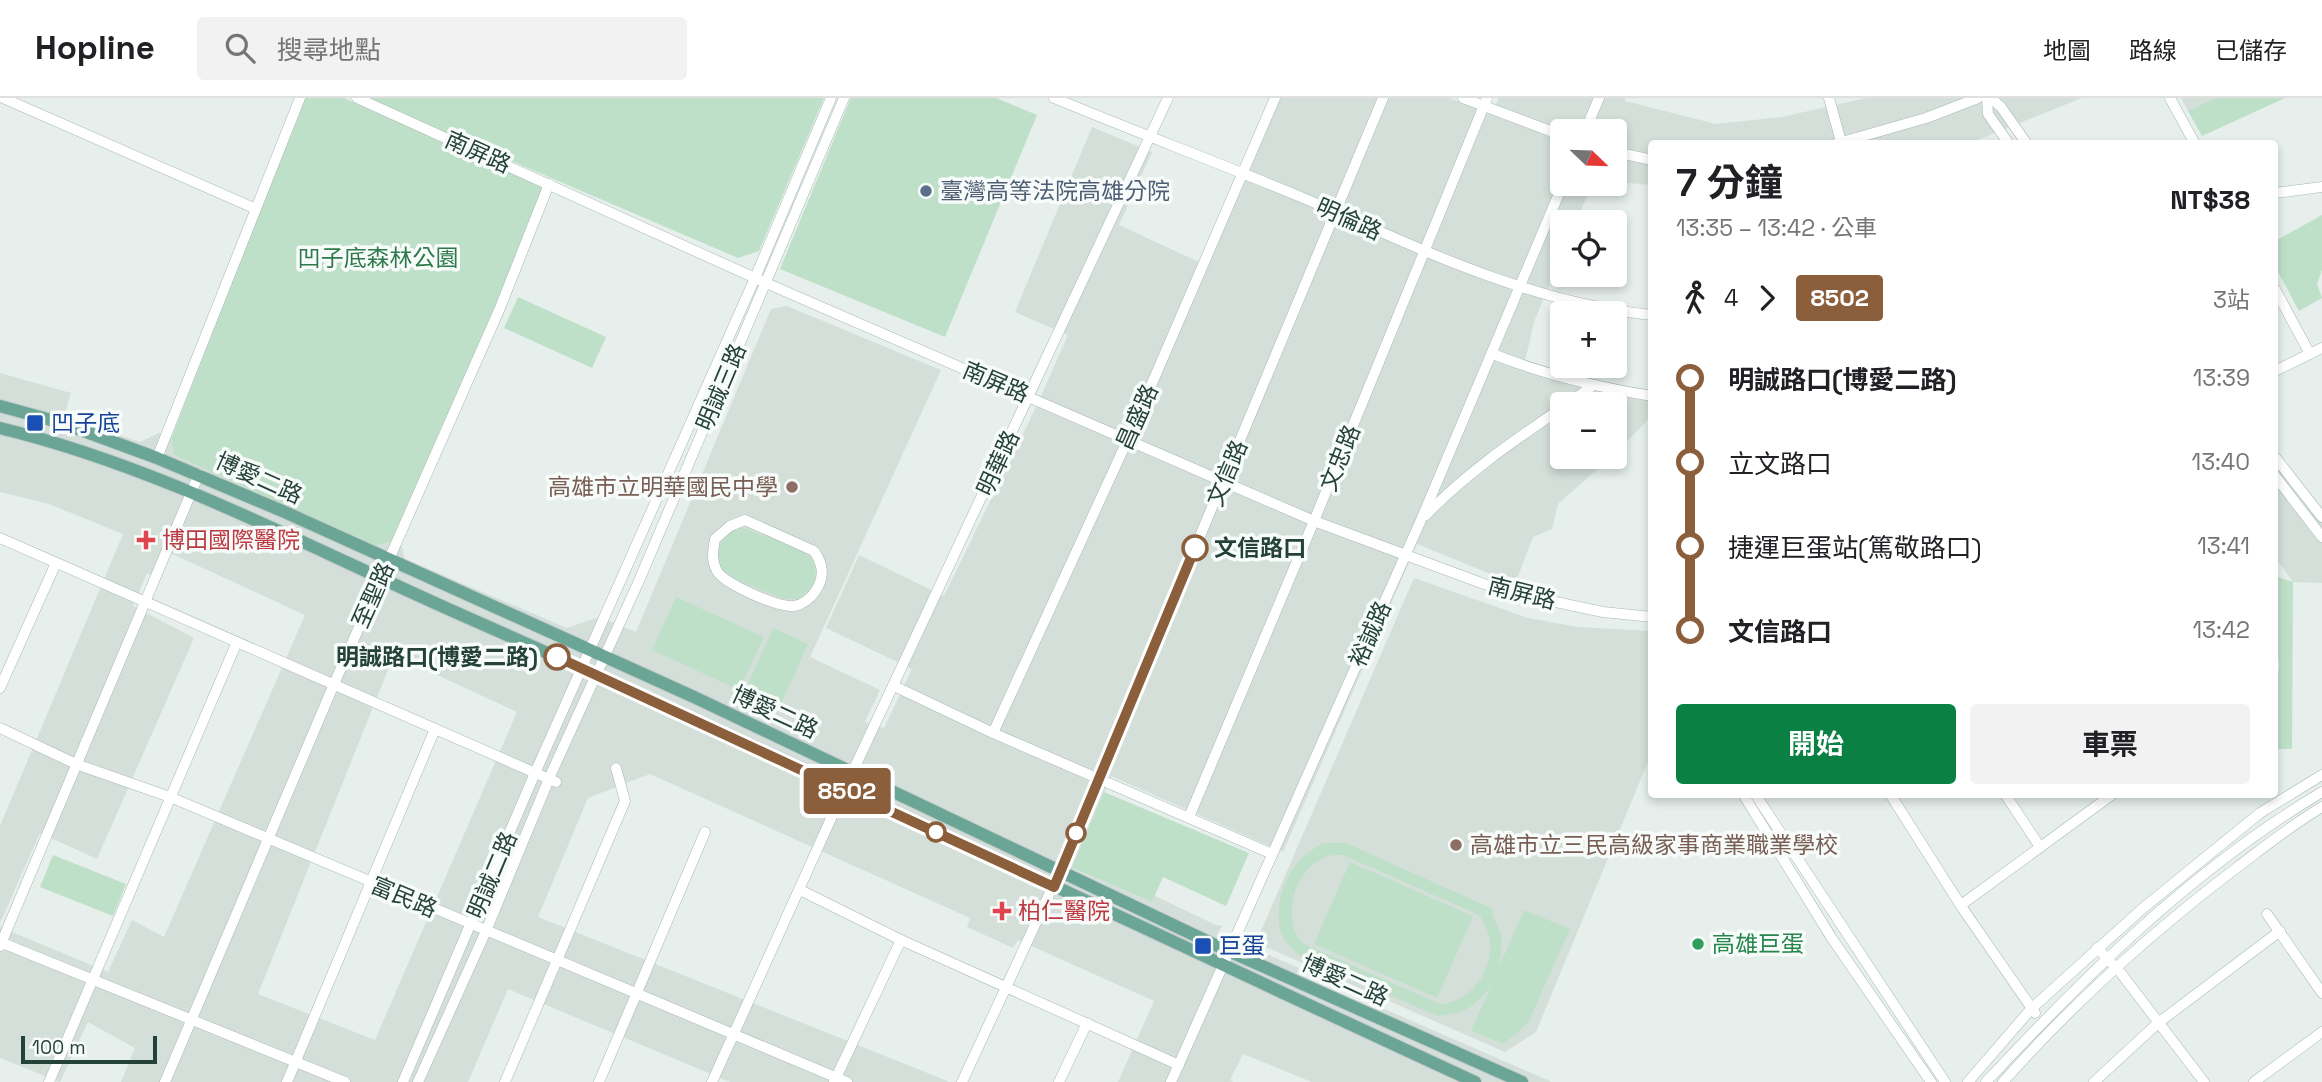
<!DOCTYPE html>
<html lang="zh-TW">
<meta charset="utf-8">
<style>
:root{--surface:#fff;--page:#f2f2f2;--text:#202124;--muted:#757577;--line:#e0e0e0;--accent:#0b8043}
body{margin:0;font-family:"Space Grotesk","Noto Sans TC",sans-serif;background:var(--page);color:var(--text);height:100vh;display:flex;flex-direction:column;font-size:26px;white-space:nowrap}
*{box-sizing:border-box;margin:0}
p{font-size:23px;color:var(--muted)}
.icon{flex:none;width:38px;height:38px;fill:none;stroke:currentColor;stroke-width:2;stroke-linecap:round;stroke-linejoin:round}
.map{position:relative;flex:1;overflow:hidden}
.side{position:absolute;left:1648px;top:42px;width:630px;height:658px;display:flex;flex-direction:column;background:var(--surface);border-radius:7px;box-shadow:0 4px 10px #0003}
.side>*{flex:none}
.badge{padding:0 14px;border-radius:5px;font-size:24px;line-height:46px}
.needle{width:46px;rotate:113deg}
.controls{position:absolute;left:1550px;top:21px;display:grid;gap:14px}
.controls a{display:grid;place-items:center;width:77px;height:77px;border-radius:7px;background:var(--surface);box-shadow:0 4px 10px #0003;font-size:35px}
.scale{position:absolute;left:21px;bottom:18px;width:136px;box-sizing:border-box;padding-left:7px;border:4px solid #24423a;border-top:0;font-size:19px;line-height:24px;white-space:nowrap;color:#24423a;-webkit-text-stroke:5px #f7fbf9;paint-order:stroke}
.map>.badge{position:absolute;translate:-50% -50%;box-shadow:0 0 0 4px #fff}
.legs{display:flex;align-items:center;gap:10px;height:77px;padding:0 28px;font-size:23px}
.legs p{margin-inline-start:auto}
.headline{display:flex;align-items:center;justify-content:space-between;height:119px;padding:0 28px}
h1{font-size:38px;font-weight:700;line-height:52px}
.button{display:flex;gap:14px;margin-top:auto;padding:14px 28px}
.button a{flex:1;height:80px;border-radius:7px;background:var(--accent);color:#fff;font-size:28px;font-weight:700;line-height:80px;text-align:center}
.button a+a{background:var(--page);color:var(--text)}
ul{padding:0 28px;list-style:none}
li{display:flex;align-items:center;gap:24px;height:84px;font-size:26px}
li i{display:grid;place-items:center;width:10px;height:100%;margin:0 9px;background:currentColor}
li i::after{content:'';width:18px;height:18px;margin:-9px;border:5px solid;border-radius:50%;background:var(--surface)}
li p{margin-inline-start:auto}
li:first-child i{background:linear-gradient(#0000 50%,currentColor 0)}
li:last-child i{background:linear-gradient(currentColor 50%,#0000 0)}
header{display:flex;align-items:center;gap:42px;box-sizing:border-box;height:98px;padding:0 35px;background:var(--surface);border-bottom:2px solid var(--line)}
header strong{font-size:33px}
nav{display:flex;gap:38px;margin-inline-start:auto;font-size:24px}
.search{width:490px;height:63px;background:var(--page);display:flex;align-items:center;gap:18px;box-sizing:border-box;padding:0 24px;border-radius:7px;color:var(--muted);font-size:26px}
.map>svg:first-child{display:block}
</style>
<header>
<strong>Hopline</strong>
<div class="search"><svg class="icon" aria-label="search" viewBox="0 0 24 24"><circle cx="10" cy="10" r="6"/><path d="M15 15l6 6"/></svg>搜尋地點</div>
<nav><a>地圖</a><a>路線</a><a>已儲存</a></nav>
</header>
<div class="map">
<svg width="2322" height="984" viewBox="0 0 2322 984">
<rect width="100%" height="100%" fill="#e6efeb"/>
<g fill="#d4dfda" fill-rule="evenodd">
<path d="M1272 0H1449L1492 15 1499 0H1626L1625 3 1716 26 1782 19 1866 0H2082L1970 45 1652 46V87L1615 84V33H1563V86H1592L1576 124H1563V155L1534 224 1524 268 1652 300 1647 323 1615 355V306H1563V359H1611L1558 406 1552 431 1533 439 1515 486 1417 446 1283 754 1111 678 1073 771 1152 804 1155 798 1216 827 1222 828 1218 835 1299 870 1297 876 1377 912 1380 909 1552 984H1312L1243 956 1230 982 1233 984H1118L1154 903 1018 842 1013 850 967 829 970 820 650 676 588 700 538 819 950 984H730L508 891 468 984H121L135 950 88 924 60 984 0 960V829L108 874 132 822 164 839 305 517 164 452 153 477 147 475 133 508 194 540 97 761 40 735 0 825V728L123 436 49 406 0 394V275L71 295 64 319 140 344 159 335 171 341 174 357 374 448 391 444 402 449 405 461 567 530 599 519 636 534 771 211 787 208 941 272 810 559 880 592 865 624 884 630 912 571 826 530 859 457 944 498 1037 307 1068 237 1015 214 1092 29 1152 54 1119 127 1199 164ZM394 557 517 614 375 942 258 896Z"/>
<polygon points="2181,0 2216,0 2188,13"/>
<polygon points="2275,354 2322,411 2322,485 2293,484 2275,459"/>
<polygon points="1414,480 1528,520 1578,529 1652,533 1652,654 1536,934 1505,954 1259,846 1258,840"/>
</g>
<g fill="#bfe0c8" fill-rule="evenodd">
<polygon points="304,0 344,0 548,88 391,444 374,448 174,357 171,341"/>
<polygon points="364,0 824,0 759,153 738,160"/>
<polygon points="851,0 996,0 1037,17 945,239 780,171"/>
<polygon points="2215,0 2285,0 2202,38 2188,13"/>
<polygon points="2322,117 2322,172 2317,186 2322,200 2299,213 2275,168 2275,143"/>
<polygon points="518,199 606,239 592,270 504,230"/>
<polygon points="741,429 800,451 815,463 816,485 799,501 783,501 738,482 722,472 717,462 720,447 728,435"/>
<path d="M2275 478 2293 484 2292 651H2275V584C2280 574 2281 561 2275 552Z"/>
<polygon points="676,499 764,539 739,592 652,552"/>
<polygon points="773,530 808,546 779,611 744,595"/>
<polygon points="1104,694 1249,755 1226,808 1163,779 1152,804 1072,770"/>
<path d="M1323 745H1346L1493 811 1492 816 1502 838 1500 867 1524 812 1570 831 1528 925 1504 946 1471 933 1492 886C1477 908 1465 916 1437 918L1297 856C1294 852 1289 848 1286 844 1271 822 1281 784 1297 765 1304 756 1314 751 1323 745ZM1334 757H1343L1479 817C1484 825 1489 833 1490 843 1493 873 1470 905 1440 906L1304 846C1277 820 1297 762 1334 757Z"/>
<polygon points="53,757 126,786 113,818 40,789"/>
<polygon points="1350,764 1473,818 1437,900 1314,846"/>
</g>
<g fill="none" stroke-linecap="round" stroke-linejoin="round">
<defs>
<g id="minor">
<polyline points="3,0 256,111"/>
<polyline points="357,0 766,185 1314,423 1484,486 1518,496 1603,514 1652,519"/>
<path d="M1054 0C1136 34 1219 65 1301 99 1415 148 1527 205 1652 217"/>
<polyline points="1463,0 1563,38"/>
<polyline points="1829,0 1841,44"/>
<polyline points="1987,0 1988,16 2009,46"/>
<polyline points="1991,0 2001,9 2027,46"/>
<polyline points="2170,0 2195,46"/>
<polyline points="1585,33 1599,0"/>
<polyline points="1835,46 1926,20 1978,0"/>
<polyline points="1615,54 1652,62"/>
<polyline points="2275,95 2322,89"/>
<polyline points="2275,191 2310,256"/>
<path d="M1493 256C1545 277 1597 289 1652 298"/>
<polyline points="2275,273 2322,250"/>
<polyline points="1567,306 1594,287"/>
<polyline points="2275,359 2322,419"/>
<polyline points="157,360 300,0"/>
<polyline points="2275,378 2322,439"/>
<path d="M1426 417C1466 375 1515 342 1563 309"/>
<path d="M745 422 814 453C817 457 820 463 821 468 825 485 811 505 794 508 779 510 724 486 717 473 711 462 713 453 715 441L730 428Z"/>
<polyline points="0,440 556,684"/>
<polyline points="894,588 993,635 1272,756"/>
<polyline points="0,590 56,465"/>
<polyline points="0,630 76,666 170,699 847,984"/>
<polyline points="993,635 1128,341 1275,0"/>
<polyline points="1743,696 1831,839 1931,984"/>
<polyline points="1755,696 1945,984"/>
<polyline points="1890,696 1963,811 2035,915"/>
<polyline points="2005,696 2040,749"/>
<polyline points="1189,719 1314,423 1487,0"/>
<polyline points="800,792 901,842 1179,967"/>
<polyline points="1961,807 2113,696"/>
<polyline points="2267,816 2322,895"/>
<polyline points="0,844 345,984"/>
<polyline points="0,848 199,376"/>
<polyline points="2097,850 2120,874 2204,984"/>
<polyline points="49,984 237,544"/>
<polyline points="165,984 334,586 500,210 549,86"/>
<polyline points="287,984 435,631"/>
<polyline points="403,984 535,675 755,180 831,0"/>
<polyline points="418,984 486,833 551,676 638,485 844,0"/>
<polyline points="505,984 625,703 616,670"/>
<polyline points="599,984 705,734"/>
<polyline points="712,984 838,705 1168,0"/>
<polyline points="834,984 901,842"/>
<polyline points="962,984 1060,773 1383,0"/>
<polyline points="1059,984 1087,925"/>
<polyline points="1171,984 1421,422 1563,86"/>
<polyline points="1968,984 2031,911 2142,811 2260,715 2322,677"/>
<path d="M1986 984C2087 876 2194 770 2322 694"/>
<path d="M2003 984C2073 905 2151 835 2235 771 2263 750 2291 727 2322 709"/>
<polyline points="2094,984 2158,925 2280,833"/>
<polyline points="2254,984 2322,934"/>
</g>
<g id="major">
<polyline points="0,308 62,325 157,360 287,415 694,599 1213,846 1522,984"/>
<path d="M0 330C166 370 317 454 473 522 809 670 1141 830 1475 984"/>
</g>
</defs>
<use href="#minor" stroke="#a8b8b2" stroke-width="11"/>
<use href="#major" stroke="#c2cac8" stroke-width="14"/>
<use href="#minor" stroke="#fff" stroke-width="10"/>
<use href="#major" stroke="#6aa596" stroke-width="12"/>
</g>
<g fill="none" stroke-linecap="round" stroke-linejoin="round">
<defs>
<polyline id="line-1" points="557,559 1054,789 1195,450"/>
</defs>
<use href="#line-1" stroke="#fff" stroke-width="16"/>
<use href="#line-1" stroke="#8b5e3c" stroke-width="10"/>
</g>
<circle fill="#5c6f8a" stroke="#f7fbf9" stroke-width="2.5" cx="926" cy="93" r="7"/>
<g fill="#1a4fb4" stroke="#f7fbf9" stroke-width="2.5">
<rect x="26" y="316" width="18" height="18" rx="3.5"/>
<rect x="1194" y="839" width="18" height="18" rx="3.5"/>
</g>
<g fill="#8d6e63" stroke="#f7fbf9" stroke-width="2.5">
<circle cx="792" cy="389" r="7"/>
<circle cx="1456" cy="747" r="7"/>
</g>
<g fill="#e0444e" stroke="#f7fbf9" stroke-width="2.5">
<path d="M142.5 431.5h7v7h7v7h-7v7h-7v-7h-7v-7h7z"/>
<path d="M998.5 802.5h7v7h7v7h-7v7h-7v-7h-7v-7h7z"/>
</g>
<g fill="#fff" stroke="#8b5e3c" stroke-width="3.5">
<circle cx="1195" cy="450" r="12"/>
<circle cx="557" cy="559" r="12"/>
<circle cx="936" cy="734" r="9"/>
<circle cx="1076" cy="735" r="9"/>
</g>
<circle fill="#2e9e5b" stroke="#f7fbf9" stroke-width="2.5" cx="1698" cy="846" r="7"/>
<g text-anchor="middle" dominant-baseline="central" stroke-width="7" stroke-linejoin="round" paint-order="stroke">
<g font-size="23" fill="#24423a" stroke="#f7fbf9">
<text transform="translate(478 54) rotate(24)">南屏路</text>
<text transform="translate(1349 121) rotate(24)">明倫路</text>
<text transform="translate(996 284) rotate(23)">南屏路</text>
<text transform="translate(721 289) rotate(-67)">明誠三路</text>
<text transform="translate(1137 319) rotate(-66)">昌盛路</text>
<text transform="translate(1340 360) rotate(-68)">文忠路</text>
<text transform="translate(998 365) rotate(-65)">明華路</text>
<text transform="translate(1227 375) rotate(-67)">文信路</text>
<text transform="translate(259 380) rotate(24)">博愛二路</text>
<text transform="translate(1522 495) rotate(14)">南屏路</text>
<text transform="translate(373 497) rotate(-66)">至聖路</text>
<text transform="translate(1370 536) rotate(-66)">裕誠路</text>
<text transform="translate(775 614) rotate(25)">博愛二路</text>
<text transform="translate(492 777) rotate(-67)">明誠二路</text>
<text transform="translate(404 799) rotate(23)">富民路</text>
<text transform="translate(1345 882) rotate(24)">博愛二路</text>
</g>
<g font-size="23" fill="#4e5e75" stroke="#f7fbf9" text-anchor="start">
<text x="940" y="93">臺灣高等法院高雄分院</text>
</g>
<g font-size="23" fill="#2d7a4b" stroke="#f7fbf9">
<text x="378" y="160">凹子底森林公園</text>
</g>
<g font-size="23" fill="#164399" stroke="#f7fbf9" text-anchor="start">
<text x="51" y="325">凹子底</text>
<text x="1219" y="848">巨蛋</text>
</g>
<g font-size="23" fill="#785e54" stroke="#f7fbf9" text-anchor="end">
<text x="778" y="389">高雄市立明華國民中學</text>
<text x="1470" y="747" text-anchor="start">高雄市立三民高級家事商業職業學校</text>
</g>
<g font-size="23" fill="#be3a42" stroke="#f7fbf9" text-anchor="start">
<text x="162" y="442">博田國際醫院</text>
<text x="1018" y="813">柏仁醫院</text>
</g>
<g font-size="23" font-weight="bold" fill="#24423a" stroke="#f7fbf9" text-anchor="start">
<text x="1214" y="450">文信路口</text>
<text x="538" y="559" text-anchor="end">明誠路口(博愛二路)</text>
</g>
<g font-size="23" fill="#27864d" stroke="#f7fbf9" text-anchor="start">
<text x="1712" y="846">高雄巨蛋</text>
</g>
</g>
</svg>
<div class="controls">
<a><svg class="needle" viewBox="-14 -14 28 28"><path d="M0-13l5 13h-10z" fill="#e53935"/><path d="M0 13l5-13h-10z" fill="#757577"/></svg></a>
<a><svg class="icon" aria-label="locate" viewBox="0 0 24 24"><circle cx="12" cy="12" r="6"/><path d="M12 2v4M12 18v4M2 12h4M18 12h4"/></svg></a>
<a>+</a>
<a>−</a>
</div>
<div class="scale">100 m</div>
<b class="badge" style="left:847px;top:693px;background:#8b5e3c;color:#fff">8502</b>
<section class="side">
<div class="headline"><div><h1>7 分鐘</h1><p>13:35 – 13:42 · 公車</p></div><b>NT$38</b></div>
<div class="legs"><svg class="icon" aria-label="walk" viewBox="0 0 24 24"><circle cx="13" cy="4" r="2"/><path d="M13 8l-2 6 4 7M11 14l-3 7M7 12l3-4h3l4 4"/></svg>4<svg class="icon" aria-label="forward" viewBox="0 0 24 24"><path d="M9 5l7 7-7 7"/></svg><b class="badge" style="background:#8b5e3c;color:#fff">8502</b><p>3站</p></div>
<ul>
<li><i style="color:#8b5e3c"></i><b>明誠路口(博愛二路)</b><p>13:39</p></li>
<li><i style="color:#8b5e3c"></i><span>立文路口</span><p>13:40</p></li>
<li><i style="color:#8b5e3c"></i><span>捷運巨蛋站(篤敬路口)</span><p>13:41</p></li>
<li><i style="color:#8b5e3c"></i><b>文信路口</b><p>13:42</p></li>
</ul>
<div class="button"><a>開始</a><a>車票</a></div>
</section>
</div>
